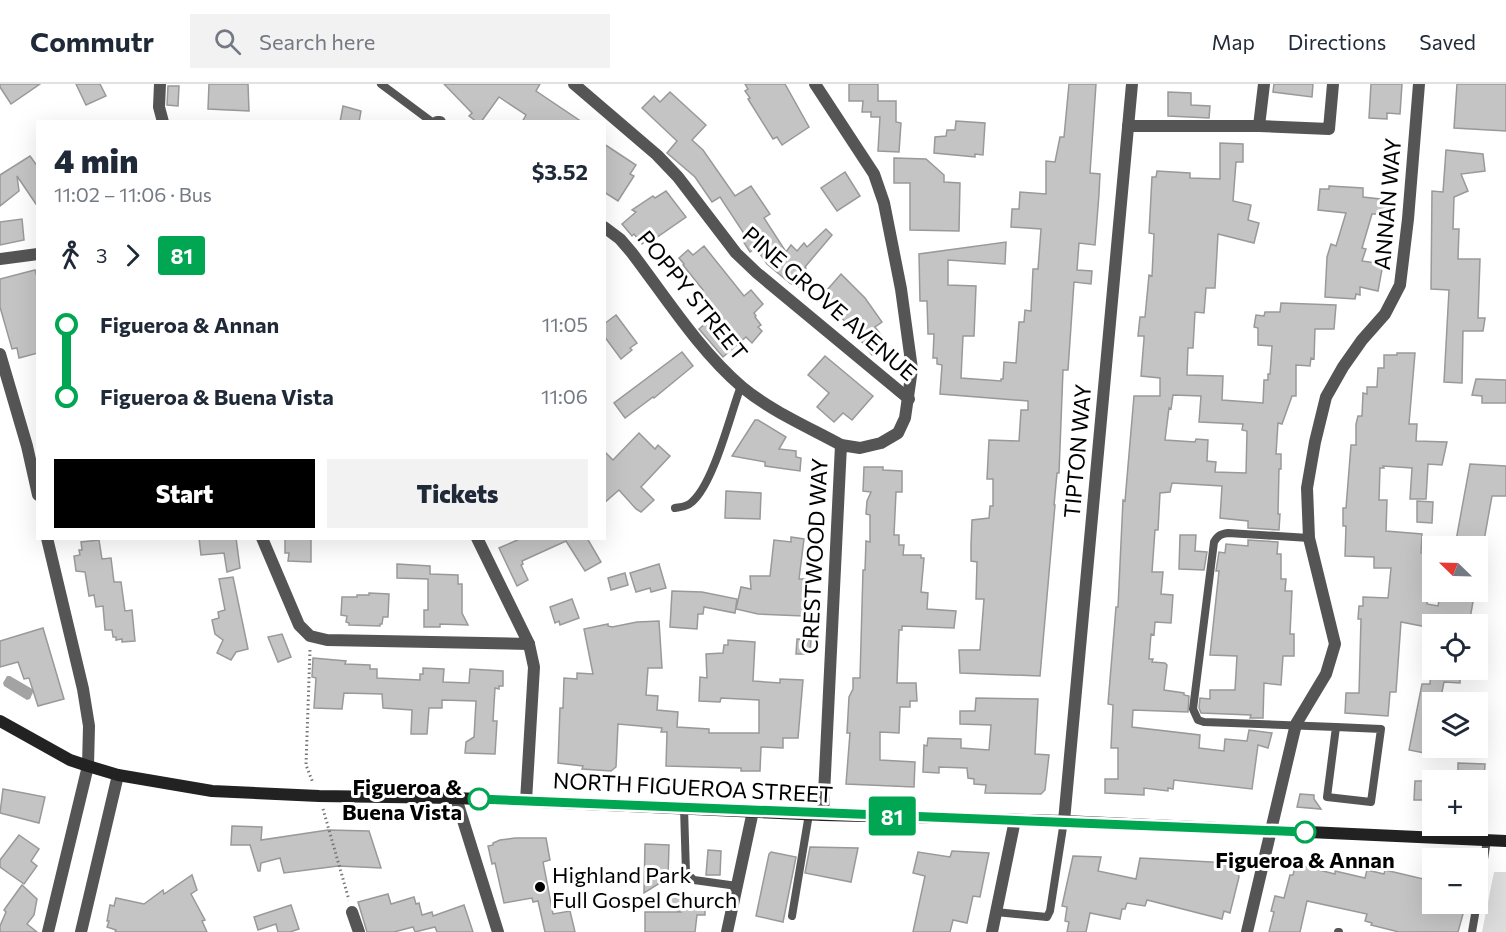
<!DOCTYPE html>
<meta charset="utf-8">
<style>
:root{--surface:#fff;--page:#f2f2f3;--text:#1f2937;--muted:#747a83;--line:#e0e1e3;--accent:#000}
body{margin:0;font-family:Commissioner,sans-serif;background:var(--page);color:var(--text);height:100vh;display:flex;flex-direction:column;font-size:22px;white-space:nowrap}
*{box-sizing:border-box;margin:0}
p{font-size:20px;color:var(--muted)}
.icon{flex:none;width:33px;height:33px;fill:none;stroke:currentColor;stroke-width:2;stroke-linecap:round;stroke-linejoin:round}
.map{position:relative;flex:1;overflow:hidden}
.sheet{position:absolute;left:36px;top:36px;width:570px;height:420px;display:flex;flex-direction:column;background:var(--surface);border-radius:0px;box-shadow:0 6px 24px #0002}
.sheet>*{flex:none}
.badge{padding:0 12px;border-radius:4px;font-size:21px;line-height:39px}
.needle{width:39px;rotate:293deg}
.fabs{position:absolute;left:1422px;top:452px;display:grid;gap:12px}
.fabs a{display:grid;place-items:center;width:66px;height:66px;border-radius:0px;background:var(--surface);box-shadow:0 6px 24px #0002;font-size:30px}
.map>.badge{position:absolute;translate:-50% -50%;box-shadow:0 0 0 3px #fff}
.legs{display:flex;align-items:center;gap:9px;height:66px;padding:0 18px;font-size:20px}
.legs p{margin-inline-start:auto}
.summary{display:flex;align-items:center;justify-content:space-between;height:102px;padding:0 18px}
h1{font-size:33px;font-weight:800;line-height:45px}
.button{display:flex;gap:12px;margin-top:auto;padding:12px 18px}
.button a{flex:1;height:69px;border-radius:0px;background:var(--accent);color:#fff;font-size:24px;font-weight:800;line-height:69px;text-align:center}
.button a+a{background:var(--page);color:var(--text)}
ul{padding:0 18px;list-style:none}
li{display:flex;align-items:center;gap:21px;height:72px;font-size:22px}
li i{display:grid;place-items:center;width:9px;height:100%;margin:0 8px;background:currentColor}
li i::after{content:'';width:15px;height:15px;margin:-8px;border:4px solid;border-radius:50%;background:var(--surface)}
li p{margin-inline-start:auto}
li:first-child i{background:linear-gradient(#0000 50%,currentColor 0)}
li:last-child i{background:linear-gradient(currentColor 50%,#0000 0)}
header{display:flex;align-items:center;gap:36px;box-sizing:border-box;height:84px;padding:0 30px;background:var(--surface);border-bottom:2px solid var(--line)}
header strong{font-size:28px}
nav{display:flex;gap:33px;margin-inline-start:auto;font-size:21px}
.search{width:420px;height:54px;background:var(--page);display:flex;align-items:center;gap:15px;box-sizing:border-box;padding:0 21px;border-radius:0px;color:var(--muted);font-size:22px}
.map>svg:first-child{display:block}
</style>
<header>
<strong>Commutr</strong>
<div class="search"><svg class="icon" aria-label="search" viewBox="0 0 24 24"><circle cx="10" cy="10" r="6"/><path d="M15 15l6 6"/></svg>Search here</div>
<nav><a>Map</a><a>Directions</a><a>Saved</a></nav>
</header>
<div class="map">
<svg width="1506" height="848" viewBox="0 0 1506 848">
<rect width="100%" height="100%" fill="#fff"/>
<polygon fill="#dcdcdc" points="1494,788 1506,788 1506,848 1482,848"/>
<polygon fill="#a3a3a3" points="7,592 10,592 34,606 30,615 27,616 4,602 3,599"/>
<g fill="#c4c4c4" stroke="#999" stroke-width="1.5" fill-rule="evenodd">
<polygon points="0,0 40,0 11,20 0,3"/>
<polygon points="76,0 100,0 106,12 86,21"/>
<polygon points="209,0 248,0 249,27 208,25"/>
<polygon points="444,0 540,0 536,7 582,38 522,38 526,31 499,13 481,38 477,38 469,32 472,29"/>
<polygon points="745,0 785,0 809,43 782,61 777,53 773,55 748,15 750,14 745,7 748,5"/>
<polygon points="849,0 878,0 878,17 896,17 896,38 901,39 899,68 878,67 880,33 871,33 871,28 862,28 863,17 849,17"/>
<polygon points="1069,0 1096,0 1090,89 1100,90 1099,110 1095,161 1079,159 1077,186 1092,187 1091,200 1074,198 1068,286 1063,286 1059,389 1057,389 1054,421 1055,421 1040,592 960,589 959,566 980,566 984,515 976,515 977,478 971,477 971,461 972,436 989,434 990,422 993,422 993,395 987,395 989,356 1019,357 1021,326 1028,326 1028,317 940,310 942,281 937,280 937,274 933,274 934,250 928,250 927,217 920,217 919,170 1006,158 1005,180 948,176 948,201 976,202 974,252 963,252 961,294 1001,297 1001,295 1003,295 1004,278 1016,279 1019,238 1024,238 1025,226 1031,227 1033,185 1038,185 1041,145 1011,143 1012,125 1019,125 1020,108 1046,110 1046,77 1055,78 1060,53 1064,53"/>
<polygon points="1274,0 1313,0 1312,13 1273,8"/>
<polygon points="1371,0 1402,0 1400,30 1387,29 1387,35 1369,34"/>
<polygon points="1457,0 1506,0 1506,47 1454,44"/>
<polygon points="168,2 179,2 178,22 167,21"/>
<polygon points="670,8 706,41 692,56 703,66 735,112 751,102 770,130 764,134 786,168 791,161 797,167 804,159 807,163 826,145 832,151 805,183 806,184 803,189 807,192 798,203 790,199 767,180 756,164 750,168 741,154 745,151 720,113 712,118 695,93 667,69 677,57 642,24 654,12 660,18"/>
<polygon points="1168,8 1191,9 1191,21 1210,22 1209,34 1168,32"/>
<polygon points="343,22 361,27 359,38 340,38"/>
<polygon points="956,37 985,39 983,71 975,70 975,73 934,69 935,53 946,52 947,46 955,46"/>
<path d="M1220 59 1243 60V78H1236L1233 117 1251 121 1248 136 1259 139 1254 159 1218 150 1215 204H1206L1204 229 1195 228 1193 264H1188L1187 291 1223 292 1222 316 1263 319 1264 296H1268V290H1270L1272 262 1258 261V244L1254 243 1256 231 1264 232 1265 228H1280L1281 219 1336 221 1334 245H1315L1314 275 1311 274 1310 282 1296 281V312H1292L1282 340 1278 339 1276 370H1281V385H1279L1278 430H1280L1279 446 1248 444V437L1220 434 1222 402 1172 399 1170 408 1160 409 1158 446H1155L1152 488H1163L1161 510 1173 511 1171 539 1155 538 1154 551 1151 550 1149 575H1153L1152 578 1165 579 1167 581 1164 606 1184 609V611L1189 612 1188 628 1133 626 1132 643 1200 651 1199 664 1224 667 1225 655 1247 657 1249 646 1272 649 1268 664 1258 661 1252 705 1174 696 1173 705 1168 704V707L1144 704V711L1105 709V695H1118V664H1111L1113 621 1108 620 1116 523H1118L1123 416 1125 417 1134 312H1160V294L1141 292 1144 255V252H1138L1140 233H1145L1149 191 1152 192 1154 150 1149 149 1152 93H1156L1157 87 1190 89V94L1220 95ZM1173 311 1201 312 1199 338 1243 340 1242 346 1247 347 1246 389 1215 388 1216 378 1207 377 1208 356 1196 355 1195 358 1165 356 1169 324 1171 325Z"/>
<polygon points="604,60 636,81 630,90 634,92 618,117 604,108"/>
<polygon points="1446,66 1483,70 1485,87 1461,90 1468,107 1454,113 1453,145 1459,145 1458,175 1480,175 1478,234 1485,234 1483,247 1463,247 1462,299 1444,298 1449,206 1431,205 1432,107 1443,108"/>
<polygon points="30,72 38,83 38,123 17,92 19,107 0,122 0,91"/>
<polygon points="894,74 926,75 944,91 944,98 960,99 959,147 910,146 910,99 894,99"/>
<polygon points="845,88 860,112 837,127 821,104"/>
<polygon points="1329,102 1363,104 1363,113 1389,116 1387,130 1372,130 1362,164 1366,165 1362,177 1383,180 1378,207 1360,203 1360,211 1356,210 1355,215 1325,213 1327,173 1331,160 1336,162 1346,129 1318,126 1320,105 1329,105"/>
<polygon points="666,107 686,133 653,156 650,153 642,160 634,150 632,152 622,140 636,128 632,126 653,112 655,114"/>
<polygon points="22,135 24,156 0,161 0,138"/>
<polygon points="704,162 744,212 751,206 763,220 754,229 756,232 755,233 761,241 758,243 762,247 752,259 746,253 723,273 699,245 715,231 699,210 703,206 683,181 684,180 679,174 688,166 693,171"/>
<polygon points="35,186 38,196 38,269 19,274 17,264 12,265 0,223 0,195"/>
<polygon points="841,190 865,214 882,238 875,243 887,259 872,271 848,240 820,214"/>
<polygon points="616,231 637,259 630,264 632,266 621,275 604,252 604,240"/>
<polygon points="682,268 693,282 654,314 653,313 625,334 614,319"/>
<polygon points="1397,269 1415,269 1409,340 1417,340 1416,357 1447,358 1442,381 1428,380 1426,415 1410,415 1412,384 1383,382 1384,384 1380,384 1379,416 1387,416 1386,447 1422,450 1421,469 1426,470 1424,493 1429,493 1427,520 1438,522 1441,507 1475,507 1469,540 1432,540 1432,544 1401,538 1396,608 1390,608 1388,632 1345,629 1346,609 1359,609 1361,535 1358,535 1359,522 1363,522 1363,513 1388,514 1391,484 1374,484 1374,473 1345,472 1346,442 1343,442 1343,424 1346,424 1351,361 1356,361 1356,340 1358,332 1362,332 1363,309 1367,310 1367,303 1377,303 1378,284 1384,284 1384,271 1397,271"/>
<polygon points="825,272 873,312 852,336 843,329 834,338 817,323 829,309 808,291"/>
<polygon points="1476,295 1506,296 1506,319 1482,319 1482,312 1472,311"/>
<polygon points="755,336 758,336 786,353 779,365 796,367 796,373 801,374 800,387 765,382 765,378 732,372"/>
<polygon points="639,349 655,365 658,361 670,372 641,403 654,416 641,428 636,425 619,406 604,419 604,367 613,376"/>
<polygon points="1470,380 1506,382 1506,412 1492,412 1483,462 1455,462"/>
<polygon points="864,383 883,383 883,386 902,387 902,408 896,408 894,451 899,451 899,461 904,461 903,471 921,471 921,474 924,474 921,508 928,509 927,525 956,527 954,544 902,542 902,546 899,546 897,599 916,599 917,617 910,617 910,623 900,623 899,649 880,648 880,676 915,678 914,703 846,700 850,649 847,649 849,613 853,605 853,594 860,594 863,486 865,486 866,457 870,458 870,431 866,430 867,417 871,408 863,407"/>
<polygon points="726,407 761,409 760,435 725,434"/>
<polygon points="1417,417 1433,418 1432,439 1417,438"/>
<polygon points="1180,451 1196,451 1195,467 1207,468 1204,486 1179,485"/>
<polygon points="791,453 804,455 799,495 805,495 803,532 758,530 736,525 741,503 751,505 750,492 770,492 774,456 791,458"/>
<polygon points="199,454 236,454 240,484 227,488 224,469 201,471"/>
<polygon points="285,454 311,454 311,478 288,477 289,469 285,469"/>
<polygon points="522,454 587,454 601,478 585,487 566,457 522,477 523,480 521,481 528,496 517,502 499,464"/>
<polygon points="99,456 102,475 111,474 114,498 121,498 125,527 132,526 135,557 122,558 122,555 116,556 116,553 113,553 112,546 105,546 103,522 96,523 94,511 89,512 85,488 76,487 74,472 80,471 79,466 82,466 81,458"/>
<polygon points="1248,456 1278,458 1277,470 1281,470 1281,495 1286,495 1285,507 1292,507 1290,550 1294,550 1294,572 1283,572 1281,601 1264,599 1263,634 1250,634 1251,631 1201,629 1199,624 1200,614 1210,615 1210,606 1235,606 1237,572 1210,571 1219,487 1216,487 1219,468 1225,469 1226,460 1248,462"/>
<polygon points="397,480 430,482 430,490 458,491 458,500 462,500 462,529 468,541 440,540 440,543 424,543 424,526 428,526 428,495 397,494"/>
<polygon points="659,480 666,504 651,508 650,504 636,508 630,489"/>
<polygon points="625,489 628,501 611,506 608,494"/>
<polygon points="233,493 248,565 236,568 231,576 217,569 223,556 215,550 212,536 219,534 218,528 225,526 219,495"/>
<polygon points="672,507 702,508 737,515 735,529 704,523 703,530 698,530 697,545 670,543"/>
<polygon points="369,509 389,510 388,533 383,533 382,540 380,540 380,542 349,541 349,539 346,538 347,532 341,531 342,513 357,513 357,511 369,511"/>
<polygon points="572,515 579,534 560,541 559,537 555,539 550,523"/>
<polygon points="659,537 662,584 648,584 646,611 658,612 657,626 678,628 677,643 709,645 709,649 759,649 759,616 721,614 720,618 699,617 700,593 707,594 706,570 723,569 724,561 728,561 728,556 755,558 753,597 780,599 780,595 803,596 798,654 783,654 783,664 761,663 760,687 741,687 741,684 666,682 667,648 661,648 662,644 618,640 616,683 611,687 582,685 583,682 558,679 560,624 563,624 564,594 577,595 577,589 593,590 584,545 608,540 608,542 612,543 637,538"/>
<polygon points="43,544 64,615 38,622 29,594 24,595 18,578 0,583 0,557"/>
<polygon points="282,550 291,573 278,578 268,553"/>
<polygon points="797,555 811,556 810,570 796,570"/>
<polygon points="313,574 346,577 345,580 370,581 370,585 377,585 377,594 420,596 420,590 423,590 423,584 444,585 443,598 469,599 470,585 503,587 503,602 499,602 499,605 495,604 493,637 497,637 495,670 465,669 466,658 474,653 476,617 442,616 442,624 429,624 427,650 411,650 412,626 383,624 382,610 344,609 342,625 314,624 316,594 312,593"/>
<polygon points="1431,585 1460,585 1460,599 1444,598 1440,618 1432,618 1432,656 1430,670 1409,666 1422,600 1430,600"/>
<polygon points="976,614 1038,615 1035,670 1049,671 1045,706 1041,710 985,709 986,701 974,700 974,695 968,694 967,684 939,683 939,689 923,688 924,661 927,662 928,654 961,655 961,664 989,666 991,641 960,640 960,627 975,627"/>
<polygon points="1458,679 1485,680 1484,696 1458,696"/>
<polygon points="1415,697 1432,697 1432,716 1414,716"/>
<polygon points="3,705 45,713 39,739 0,729"/>
<polygon points="1300,710 1314,711 1314,715 1321,725 1297,723"/>
<polygon points="232,742 262,743 261,756 328,746 369,747 381,784 338,782 284,789 280,774 261,779 260,787 258,787 250,761 231,761"/>
<polygon points="19,751 39,765 31,777 37,782 24,800 0,783 0,776"/>
<polygon points="515,754 546,754 550,776 543,778 553,830 570,827 575,848 545,848 538,817 533,818 532,814 504,819 495,779 492,780 488,762 493,761 493,759 500,756"/>
<polygon points="645,760 669,761 668,794 644,809"/>
<polygon points="810,763 858,764 851,798 805,789"/>
<polygon points="708,766 721,767 720,791 706,791"/>
<polygon points="952,767 989,769 980,813 973,812 967,839 953,836 950,848 913,848 925,792 913,789 918,768 950,773"/>
<polygon points="771,768 796,773 783,838 756,832 769,770"/>
<polygon points="1073,772 1101,773 1098,787 1136,795 1140,774 1229,779 1238,788 1239,793 1230,829 1224,827 1222,835 1147,816 1145,822 1127,819 1125,825 1122,825 1120,835 1090,829 1086,848 1067,848 1069,838 1065,837 1067,823 1062,822"/>
<polygon points="1303,782 1335,790 1335,787 1365,794 1367,786 1384,790 1385,786 1432,797 1432,819 1466,819 1458,848 1399,848 1371,841 1372,839 1365,837 1367,830 1307,817 1300,848 1269,848 1274,828 1271,827 1275,812 1284,814 1290,791 1293,791 1295,783 1302,785"/>
<polygon points="192,791 197,806 191,810 205,836 202,837 207,848 115,848 116,846 107,843 109,837 107,837 110,821 114,822 116,814 144,820 163,806 164,810"/>
<polygon points="22,801 37,815 34,831 27,840 37,848 0,848 0,842 6,828 4,826"/>
<polygon points="388,810 391,820 414,813 416,820 419,819 422,831 432,828 433,832 464,821 473,848 437,848 435,843 415,848 413,843 394,848 367,848 358,818"/>
<polygon points="670,811 705,812 705,831 697,831 695,848 645,848 645,828 680,828 670,822"/>
<polygon points="291,821 299,845 290,848 278,848 276,840 258,846 254,833"/>
</g>
<g fill="none" stroke-linecap="round" stroke-linejoin="round">
<g stroke="#777" stroke-width="3" stroke-dasharray="1.5 3" stroke-linecap="butt">
<polyline points="310,566 306,681 313,699"/>
<polyline points="323,725 349,816"/>
</g>
<g stroke="#555" stroke-width="8">
<polyline points="381,0 432,38"/>
<path d="M675 424C681 423 687 423 692 418 714 399 730 331 741 302"/>
<path d="M1309 454 1228 449C1221 450 1218 451 1214 458L1193 625 1198 636 1204 638 1336 643 1327 713 1371 718 1381 645 1336 643"/>
<polyline points="684,724 686,789 694,796 737,802"/>
<polyline points="1478,814 1487,756"/>
<polyline points="996,828 1047,833 1050,827 1064,737"/>
<polyline points="792,832 809,730"/>
<polyline points="1338,848 1339,848"/>
<polyline points="1472,848 1477,819"/>
</g>
<g stroke="#555" stroke-width="12">
<polyline points="160,0 159,23 163,38"/>
<polyline points="574,0 657,71 678,93 736,169 757,189 909,315"/>
<polyline points="815,0 874,90 884,119 901,205 912,285 905,334 898,349 881,359 860,364 841,361 823,731"/>
<polyline points="437,38 440,38"/>
<polyline points="1128,42 1259,42 1264,0"/>
<polyline points="1259,42 1329,45 1333,0"/>
<path d="M604 143 620 155 632 169C667 215 699 266 742 303 771 327 808 343 841 361"/>
<polyline points="0,175 38,170"/>
<polyline points="0,270 27,362 38,411"/>
<polyline points="47,454 83,605 89,642 88,682 48,848"/>
<polyline points="262,454 299,541 310,552 327,556 529,560"/>
<polyline points="477,454 529,560 534,583 526,717"/>
<polyline points="456,714 498,848"/>
<polyline points="1064,737 1132,0"/>
<polyline points="352,828 359,848"/>
<polyline points="81,848 118,691"/>
<polyline points="727,848 753,727"/>
<polyline points="992,848 1015,736"/>
<polyline points="1247,848 1296,640 1326,590 1335,560 1309,454 1307,404 1315,358 1326,313 1343,283 1362,256 1385,230 1400,201 1408,135 1419,0"/>
</g>
<polyline stroke="#222" stroke-width="12" points="0,637 70,676 88,682 118,691 212,707 319,712 456,714 823,731 1064,737 1506,757"/>
</g>
<g fill="none" stroke-linecap="round" stroke-linejoin="round">
<defs>
<path id="line-1" d="M479 715C755 727 1030 737 1305 748"/>
</defs>
<use href="#line-1" stroke="#fff" stroke-width="14"/>
<use href="#line-1" stroke="#00a651" stroke-width="9"/>
</g>
<g fill="#fff" stroke="#00a651" stroke-width="3">
<circle cx="479" cy="715" r="10"/>
<circle cx="1305" cy="748" r="10"/>
</g>
<circle fill="#000" stroke="#fff" stroke-width="2" cx="540" cy="803" r="6"/>
<g text-anchor="middle" dominant-baseline="central" stroke-width="6" stroke-linejoin="round" paint-order="stroke">
<g font-size="22" fill="#000" stroke="#fff">
<text transform="translate(1387 120) rotate(-85)">ANNAN WAY</text>
<text transform="translate(693 211) rotate(51)">POPPY STREET</text>
<text transform="translate(830 219) rotate(41)">PINE GROVE AVENUE</text>
<text transform="translate(1077 367) rotate(-85)">TIPTON WAY</text>
<text transform="translate(814 472) rotate(-87)">CRESTWOOD WAY</text>
<text transform="translate(693 703) rotate(3)">NORTH FIGUEROA STREET</text>
</g>
<g font-size="22" font-weight="bold" fill="#000" stroke="#fff" text-anchor="end">
<text x="462" y="702">Figueroa &amp;<tspan x="462" dy="25">Buena Vista</tspan></text>
<text x="1305" y="775" text-anchor="middle">Figueroa &amp; Annan</text>
</g>
<g font-size="22" fill="#000" stroke="#fff" text-anchor="start">
<text x="552" y="790">Highland Park<tspan x="552" dy="25">Full Gospel Church</tspan></text>
</g>
</g>
</svg>
<div class="fabs">
<a><svg class="needle" viewBox="-14 -14 28 28"><path d="M0-13l5 13h-10z" fill="#e53935"/><path d="M0 13l5-13h-10z" fill="#747a83"/></svg></a>
<a><svg class="icon" aria-label="locate" viewBox="0 0 24 24"><circle cx="12" cy="12" r="6"/><path d="M12 2v4M12 18v4M2 12h4M18 12h4"/></svg></a>
<a><svg class="icon" aria-label="layers" viewBox="0 0 24 24"><path d="M12 4l9 5-9 5-9-5zM3 14l9 5 9-5"/></svg></a>
<a>+</a>
<a>−</a>
</div>
<b class="badge" style="left:892px;top:732px;background:#00a651;color:#fff">81</b>
<section class="sheet">
<div class="summary"><div><h1>4 min</h1><p>11:02 – 11:06 · Bus</p></div><b>$3.52</b></div>
<div class="legs"><svg class="icon" aria-label="walk" viewBox="0 0 24 24"><circle cx="13" cy="4" r="2"/><path d="M13 8l-2 6 4 7M11 14l-3 7M7 12l3-4h3l4 4"/></svg>3<svg class="icon" aria-label="forward" viewBox="0 0 24 24"><path d="M9 5l7 7-7 7"/></svg><b class="badge" style="background:#00a651;color:#fff">81</b></div>
<ul>
<li><i style="color:#00a651"></i><b>Figueroa &amp; Annan</b><p>11:05</p></li>
<li><i style="color:#00a651"></i><b>Figueroa &amp; Buena Vista</b><p>11:06</p></li>
</ul>
<div class="button"><a>Start</a><a>Tickets</a></div>
</section>
</div>
